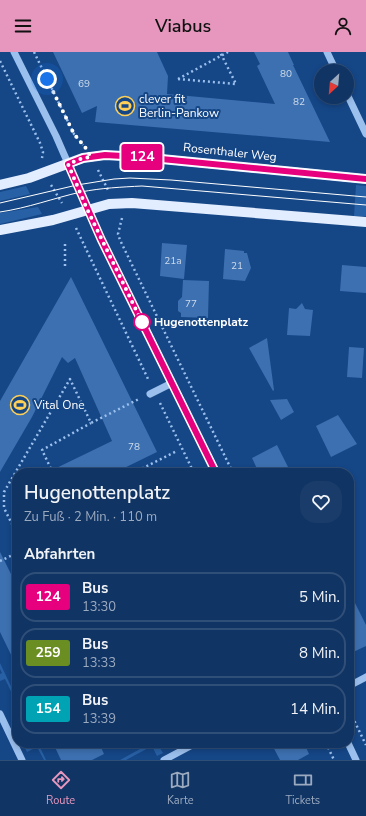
<!DOCTYPE html>
<html lang="de">
<meta charset="utf-8">
<style>
:root{--surface:#103464;--page:#193c6a;--text:#f1f3f6;--muted:#9caabf;--line:#304f78;--accent:#e797bd}
body{margin:0;font-family:"Nunito Sans",sans-serif;background:var(--page);color:var(--text);height:100vh;display:flex;flex-direction:column;font-size:15px;white-space:nowrap}
*{box-sizing:border-box;margin:0}
p{font-size:13px;color:var(--muted)}
.icon{flex:none;width:22px;height:22px;fill:none;stroke:currentColor;stroke-width:2;stroke-linecap:round;stroke-linejoin:round}
.map{position:relative;flex:1;overflow:hidden}
.details{position:absolute;left:12px;top:416px;width:342px;height:280px;display:flex;flex-direction:column;background:var(--surface);border-radius:16px;box-shadow:0 2px 6px #0003,0 0 0 1px var(--line)}
.details>*{flex:none}
.badge{padding:0 8px;border-radius:3px;font-size:14px;line-height:26px}
.needle{width:26px;rotate:206deg}
.controls{position:absolute;left:314px;top:12px;display:grid;gap:8px}
.controls a{display:grid;place-items:center;width:40px;height:40px;border-radius:50%;background:var(--surface);box-shadow:0 2px 6px #0003,0 0 0 1px var(--line);font-size:20px}
.you{position:absolute;width:20px;height:20px;margin:-10px;border:3px solid #fff;border-radius:50%;background:#1a73e8;box-shadow:0 0 0 6px #1a73e833}
.map>.badge{position:absolute;translate:-50% -50%;box-shadow:0 0 0 2px #fff}
h2{padding:0 12px;font-size:15px;line-height:36px}
.round{display:grid;place-items:center;flex:none;width:42px;height:42px;border-radius:16px;background:var(--page)}
.overview{display:flex;align-items:center;justify-content:space-between;height:68px;padding:0 12px}
h1{font-size:19px;font-weight:600;line-height:30px}
ul{padding:0;list-style:none}
li{display:flex;align-items:center;gap:12px;height:50px;margin:0 8px 6px;padding:0 4px;border:2px solid var(--line);border-radius:16px}
li div{flex:1}
li b{display:block;font-size:15px}
li em{font-style:normal}
li .badge{min-width:44px;font-weight:700;text-align:center}
header{display:flex;justify-content:space-between;align-items:center;height:52px;padding:0 12px;background:var(--accent);color:#111;font-size:18px;font-weight:600}
.tabs{display:flex;justify-content:space-around;align-items:center;height:56px;border-top:1px solid var(--line);background:var(--surface);font-size:11px;color:var(--muted)}
.tabs a{display:grid;justify-items:center;gap:2px}
.tabs .on{color:var(--accent)}
.map>svg:first-child{display:block}
</style>
<header><svg class="icon" aria-label="menu" viewBox="0 0 24 24"><path d="M4 6h16M4 12h16M4 18h16"/></svg>Viabus<svg class="icon" aria-label="person" viewBox="0 0 24 24"><circle cx="12" cy="8" r="4"/><path d="M4 21q1-7 8-7t8 7"/></svg></header>
<div class="map">
<svg width="366" height="708" viewBox="0 0 366 708">
<rect width="100%" height="100%" fill="#154686"/>
<g fill="#2860a5">
<polygon points="356,133 366,134 366,164 354,164"/>
<polygon points="26,134 30,142 0,149 0,140"/>
<polygon points="38,155 42,162 0,172 0,161"/>
<polygon points="0,611 17,647 17,652 5,627 0,629 0,622 2,621 0,617"/>
<polygon points="30,691 38,691 46,708 44,708 37,695 27,700 24,694"/>
<polygon points="151,691 157,691 163,701 157,704 152,694 126,708 120,708"/>
</g>
<g fill="#3d70b0">
<polygon points="53,0 157,0 168,24 167,42 275,52 257,14 260,12 254,0 288,0 294,13 293,13 330,90 95,70 97,54 82,61"/>
<polygon points="162,191 187,193 184,227 160,224"/>
<polygon points="225,197 244,199 244,201 247,201 251,216 245,229 223,227"/>
<polygon points="342,213 366,215 366,241 340,239"/>
<polygon points="71,225 157,400 114,421 46,421 112,389 75,306 68,311 62,305 32,365 0,420 0,349"/>
<polygon points="183,228 209,229 208,266 181,265 181,261 178,259 178,249 182,245"/>
<polygon points="302,251 305,257 313,258 310,284 287,283 289,256 296,257"/>
<polygon points="267,286 274,338 273,339 249,296"/>
<polygon points="349,295 364,296 362,326 347,325"/>
<polygon points="287,347 294,360 281,368 270,348"/>
<polygon points="338,363 357,392 331,405 316,374"/>
<polygon points="277,393 291,421 259,421 252,406"/>
<polygon points="0,500 12,524 17,521 17,615 0,580"/>
<polygon points="349,539 366,573 366,594 349,602"/>
<polygon points="53,691 99,691 104,702 92,708 61,708"/>
<polygon points="271,691 304,691 309,702 298,708 280,708"/>
</g>
<g fill="none" stroke-linecap="round" stroke-linejoin="round">
<g stroke="#9bc0ee" stroke-width="2.5" stroke-dasharray="2 3" stroke-linecap="butt">
<polyline points="34,0 74,82 83,93"/>
<polyline points="0,9 40,91 43,100 42,106"/>
<polyline points="178,27 236,32 220,0"/>
<polyline points="178,27 228,0"/>
<polyline points="98,118 108,138"/>
<polyline points="51,133 62,151"/>
<polyline points="122,166 118,182 120,188 233,421"/>
<polyline points="76,176 149,329"/>
<polyline points="65,214 65,190"/>
<polyline points="160,351 194,421"/>
<polyline points="53,421 42,398 91,371"/>
<polyline points="133,421 177,399"/>
<polyline points="17,482 4,456 4,440 70,327 91,371 139,347"/>
<polyline points="0,509 17,501"/>
<polyline points="349,661 352,664 366,693"/>
<polyline points="326,691 334,708"/>
</g>
<g stroke="#9bc0ee" stroke-width="7">
<polyline points="14,0 56,84 101,187 216,421"/>
<polyline points="327,0 336,19"/>
<polyline points="347,42 366,82"/>
<polyline points="150,342 172,331"/>
<polyline points="349,634 366,625"/>
<polyline points="0,662 22,708"/>
<polyline points="348,691 356,708"/>
<polyline points="164,708 196,691"/>
</g>
<g stroke="#e2edff" stroke-width="10">
<polyline points="0,133 29,126 83,106 105,103 141,105 366,127"/>
<polyline points="0,178 53,168 109,152 132,151 366,170"/>
</g>
<g stroke="#fff" stroke-width="1">
<polyline points="0,151 77,133 114,127 130,126 171,128 366,145"/>
<path d="M0 160C28 156 54 146 81 140 101 136 122 135 142 134L366 153"/>
</g>
</g>
<g fill="none" stroke-linecap="round" stroke-linejoin="round">
<defs>
<polyline id="line" points="216,421 101,187 68,112 83,106 105,103 141,105 366,127"/>
</defs>
<use href="#line" stroke="#fff" stroke-width="9"/>
<use href="#line" stroke="#e6007e" stroke-width="6"/>
<polyline stroke="#fff" stroke-width="4" stroke-dasharray="0 7.2" points="47,27 74,82 85,95 91,105 83,106 68,112 87,157 142,270"/>
</g>
<defs>
<symbol id="stadium-ring" viewBox="-11 -11 22 22"><circle r="9.5" fill="#154686" stroke="#ffd058" stroke-width="1.5"/><path d="M0-5a6.5 5 0 1 0 0 10a6.5 5 0 1 0 0-10ZM-3.5-1.8h7v3.6h-7Z" fill="#ffd058"/></symbol>
</defs>
<g fill-rule="evenodd">
<use href="#stadium-ring" x="114" y="43" width="22" height="22"/>
<use href="#stadium-ring" x="9" y="342" width="22" height="22"/>
</g>
<circle fill="#fff" stroke="#e6007e" stroke-width="2" cx="142" cy="270" r="8"/>
<g text-anchor="middle" dominant-baseline="central" stroke-width="4" stroke-linejoin="round" paint-order="stroke">
<g font-size="10" fill="#cedbeb">
<text x="286" y="22">80</text>
<text x="84" y="32">69</text>
<text x="299" y="50">82</text>
<text x="173" y="209">21a</text>
<text x="237" y="214">21</text>
<text x="191" y="252">77</text>
<text x="134" y="395">78</text>
</g>
<g font-size="12" fill="#fff" stroke="#154686" text-anchor="start">
<text x="139" y="47">clever fit<tspan x="139" dy="14">Berlin-Pankow</tspan></text>
<text x="34" y="353">Vital One</text>
</g>
<g font-size="12" fill="#fff" stroke="#154686">
<text transform="translate(230 100) rotate(6)">Rosenthaler Weg</text>
</g>
<g font-size="12" font-weight="bold" fill="#fff" stroke="#154686" text-anchor="start">
<text x="154" y="270">Hugenottenplatz</text>
</g>
</g>
</svg>
<div class="controls">
<a><svg class="needle" viewBox="-14 -14 28 28"><path d="M0-13l5 13h-10z" fill="#e53935"/><path d="M0 13l5-13h-10z" fill="#9caabf"/></svg></a>
</div>
<div class="you" style="left:47px;top:27px"></div>
<b class="badge" style="left:142px;top:105px;background:#e6007e;color:#fff">124</b>
<section class="details">
<div class="overview"><div><h1>Hugenottenplatz</h1><p>Zu Fuß · 2 Min. · 110 m</p></div><a class="round"><svg class="icon" aria-label="heart" viewBox="0 0 24 24"><path d="M12 20l-8-8c-3-5 5-10 8-4 3-6 11-1 8 4z"/></svg></a></div>
<h2>Abfahrten</h2>
<ul>
<li><span class="badge" style="background:#e6007e;color:#fff">124</span><div><b>Bus</b><p>13:30</p></div><em>5 Min.</em></li>
<li><span class="badge" style="background:#6b8e23;color:#fff">259</span><div><b>Bus</b><p>13:33</p></div><em>8 Min.</em></li>
<li><span class="badge" style="background:#00a3b4;color:#fff">154</span><div><b>Bus</b><p>13:39</p></div><em>14 Min.</em></li>
</ul>
</section>
</div>
<nav class="tabs">
<a class="on"><svg class="icon" aria-label="directions" viewBox="0 0 24 24"><path d="M12 3l9 9-9 9-9-9zM9 14v-3h6M13 9l2 2-2 2"/></svg>Route</a>
<a><svg class="icon" aria-label="map" viewBox="0 0 24 24"><path d="M3 6l6-2 6 2 6-2v14l-6 2-6-2-6 2zM9 4v14M15 6v14"/></svg>Karte</a>
<a><svg class="icon" aria-label="tickets" viewBox="0 0 24 24"><path d="M3 7h18v10H3zM15 7v10"/></svg>Tickets</a>
</nav>
